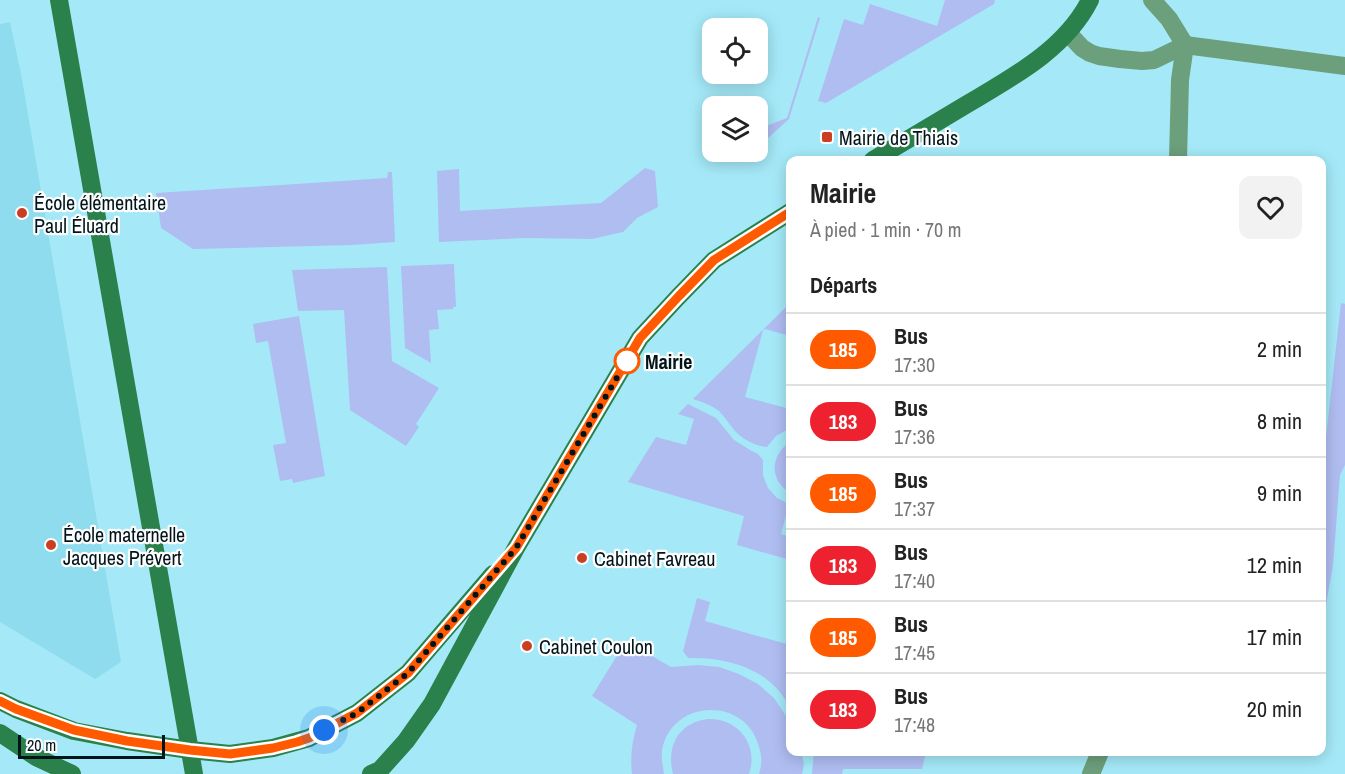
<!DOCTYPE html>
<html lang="fr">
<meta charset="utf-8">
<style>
:root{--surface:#fff;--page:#f2f2f2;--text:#222;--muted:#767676;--line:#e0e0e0}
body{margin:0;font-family:"Archivo Narrow",sans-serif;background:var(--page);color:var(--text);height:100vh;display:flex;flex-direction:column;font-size:22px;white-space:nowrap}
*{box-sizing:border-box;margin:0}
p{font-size:20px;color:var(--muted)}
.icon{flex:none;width:33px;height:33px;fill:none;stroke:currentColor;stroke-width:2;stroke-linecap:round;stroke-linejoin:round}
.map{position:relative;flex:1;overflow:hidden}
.panel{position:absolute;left:786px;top:156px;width:540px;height:600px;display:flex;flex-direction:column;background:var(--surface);border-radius:12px;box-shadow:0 3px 15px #0003}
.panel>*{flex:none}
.badge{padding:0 12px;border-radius:20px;font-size:21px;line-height:39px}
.fabs{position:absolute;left:702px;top:18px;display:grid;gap:12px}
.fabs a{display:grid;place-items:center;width:66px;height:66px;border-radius:12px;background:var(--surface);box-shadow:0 3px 15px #0003;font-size:30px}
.scale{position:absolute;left:18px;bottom:15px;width:147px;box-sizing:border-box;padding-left:6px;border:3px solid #00151b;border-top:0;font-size:16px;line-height:21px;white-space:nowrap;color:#00151b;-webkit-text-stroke:4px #fdfdfd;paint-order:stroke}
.you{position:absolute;width:30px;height:30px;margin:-15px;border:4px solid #fff;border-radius:50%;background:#1a73e8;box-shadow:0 0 0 9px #1a73e833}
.map>.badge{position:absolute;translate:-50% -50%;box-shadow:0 0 0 3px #fff}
h2{padding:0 24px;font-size:22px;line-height:54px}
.round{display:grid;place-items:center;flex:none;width:63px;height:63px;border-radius:12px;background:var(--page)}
.overview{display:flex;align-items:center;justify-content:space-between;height:102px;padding:0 24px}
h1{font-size:28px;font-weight:700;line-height:45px}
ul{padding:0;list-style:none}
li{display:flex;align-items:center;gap:18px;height:72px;padding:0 24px;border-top:2px solid var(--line)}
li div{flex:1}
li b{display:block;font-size:22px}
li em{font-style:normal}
li .badge{min-width:66px;font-weight:700;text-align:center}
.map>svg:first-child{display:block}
</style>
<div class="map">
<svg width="1345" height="774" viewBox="0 0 1345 774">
<rect width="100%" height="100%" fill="#a5e9f8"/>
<polygon fill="#8edced" points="10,22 22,79 121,662 95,679 0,622 0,24"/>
<g fill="#afbdf1">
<polygon points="945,0 995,0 994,4 826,103 818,101 844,19 863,25 870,4 937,26"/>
<polygon points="818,17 820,18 789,119 758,147 758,129 787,118"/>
<polygon points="645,168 655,171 658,207 637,218 623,232 592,239 526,238 439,242 437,171 459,169 460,211 601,203"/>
<polygon points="388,172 392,172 395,242 352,245 193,249 161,228 156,193 387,178"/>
<polygon points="454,264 456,307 453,307 453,309 437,310 439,329 429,330 431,363 405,348 401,266"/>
<polygon points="387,267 392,361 439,388 416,424 419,427 406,446 350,410 344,310 298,311 292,270"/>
<path d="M790 303V336L765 329 763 330 745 397 790 409V428L776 436 767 447C755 446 742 439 734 430 729 424 725 417 719 411 711 405 702 402 693 399Z"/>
<polygon points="1341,303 1345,304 1345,465 1340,475 1333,565 1322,628 1322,473"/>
<polygon points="299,316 325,476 293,483 292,479 280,481 273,445 286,443 268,341 256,343 253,324"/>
<polygon points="688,404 716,418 734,440 750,450 758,454 763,460 763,475 768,488 777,498 789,504 781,534 790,537 790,560 737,545 744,516 628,482 656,437 686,445 694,419 678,414"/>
<path d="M790 442V493C769 480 770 455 790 442Z"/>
<path d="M697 598 710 602 705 621 790 645V707C787 702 783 696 779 691 757 665 721 657 688 658L683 651Z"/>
<path d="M626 641 671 667 698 665 719 667 739 674 758 684 774 698 790 722V752H801L804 764 802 774H759C762 765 762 756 759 747 746 695 670 699 662 751 661 759 663 766 664 774H632C630 757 632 741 637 725L592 696Z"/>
<path d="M708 719C738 718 759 745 749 774H673C666 746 678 723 708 719Z"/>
<polygon points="814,752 926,752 922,769 843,769 842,774 812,774"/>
</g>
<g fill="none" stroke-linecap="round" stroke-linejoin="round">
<g stroke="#6c9f7b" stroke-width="18">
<polyline points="1152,0 1169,19 1185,45"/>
<polyline points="1068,33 1082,48 1090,53 1099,56 1120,59 1142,61 1154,60 1185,45 1345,66"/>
<polyline points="1178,160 1180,80 1185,45"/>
<polyline points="1091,774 1100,752"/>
</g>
<g stroke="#2a814b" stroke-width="18">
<polyline points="59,0 194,774"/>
<path d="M873 160C904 142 934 124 964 106 1011 78 1065 50 1090 0"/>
<polyline points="0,701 16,709 74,731 127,741 190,750 230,754 273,748 309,738 357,713 408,673 493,574"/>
<polyline points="0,733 36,757 72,774"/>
<polyline points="371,774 380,770 406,741 432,704 516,548 640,338 678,297 714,260 790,212"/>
</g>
</g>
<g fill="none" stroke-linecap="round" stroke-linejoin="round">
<defs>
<polyline id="line" points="0,701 16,709 74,730 127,741 190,750 230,754 273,748 297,742 309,738 357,713 408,673 516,548 640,338 678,297 714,260 790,212"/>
</defs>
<use href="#line" stroke="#fff" stroke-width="14"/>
<use href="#line" stroke="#ff5a00" stroke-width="9"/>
<polyline stroke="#00151b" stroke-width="6" stroke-dasharray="0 10.8" points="324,730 357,713 408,673 516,548 628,359 627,361"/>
</g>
<g fill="#ca3f24" stroke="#fdfdfd" stroke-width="2">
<rect x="821" y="131" width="12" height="12" rx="3"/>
<circle cx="22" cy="213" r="6"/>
<circle cx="51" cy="545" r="6"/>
<circle cx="582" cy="558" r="6"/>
<circle cx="527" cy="646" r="6"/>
</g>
<circle fill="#fff" stroke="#ff5a00" stroke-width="3" cx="627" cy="361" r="12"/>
<g text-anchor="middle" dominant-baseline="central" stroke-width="4.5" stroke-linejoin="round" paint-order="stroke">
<g font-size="20" fill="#00151b" stroke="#fdfdfd" text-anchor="start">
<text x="839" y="137">Mairie de Thiais</text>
<text x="34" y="202">École élémentaire<tspan x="34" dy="23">Paul Éluard</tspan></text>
<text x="63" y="534">École maternelle<tspan x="63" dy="23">Jacques Prévert</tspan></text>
<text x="594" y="558">Cabinet Favreau</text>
<text x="539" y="646">Cabinet Coulon</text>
</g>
<g font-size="20" font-weight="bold" fill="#00151b" stroke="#fdfdfd" text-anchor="start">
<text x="645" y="361">Mairie</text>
</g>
</g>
</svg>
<div class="fabs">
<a><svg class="icon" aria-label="locate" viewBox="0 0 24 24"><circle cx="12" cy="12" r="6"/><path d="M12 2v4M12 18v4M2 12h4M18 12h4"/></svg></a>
<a><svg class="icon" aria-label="layers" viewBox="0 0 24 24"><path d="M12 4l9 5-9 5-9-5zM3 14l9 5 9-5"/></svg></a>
</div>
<div class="scale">20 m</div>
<div class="you" style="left:324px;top:730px"></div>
<section class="panel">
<div class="overview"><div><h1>Mairie</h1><p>À pied · 1 min · 70 m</p></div><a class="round"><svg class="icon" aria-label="heart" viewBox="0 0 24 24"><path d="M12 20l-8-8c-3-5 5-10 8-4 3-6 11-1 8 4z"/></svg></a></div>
<h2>Départs</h2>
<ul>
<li><span class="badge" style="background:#ff5a00;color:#fff">185</span><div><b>Bus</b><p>17:30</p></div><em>2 min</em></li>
<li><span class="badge" style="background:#ed222e;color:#fff">183</span><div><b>Bus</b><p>17:36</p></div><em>8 min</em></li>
<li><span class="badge" style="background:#ff5a00;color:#fff">185</span><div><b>Bus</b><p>17:37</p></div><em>9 min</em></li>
<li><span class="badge" style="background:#ed222e;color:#fff">183</span><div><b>Bus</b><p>17:40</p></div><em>12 min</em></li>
<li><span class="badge" style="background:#ff5a00;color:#fff">185</span><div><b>Bus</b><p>17:45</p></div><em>17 min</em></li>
<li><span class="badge" style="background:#ed222e;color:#fff">183</span><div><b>Bus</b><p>17:48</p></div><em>20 min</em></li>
</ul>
</section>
</div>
